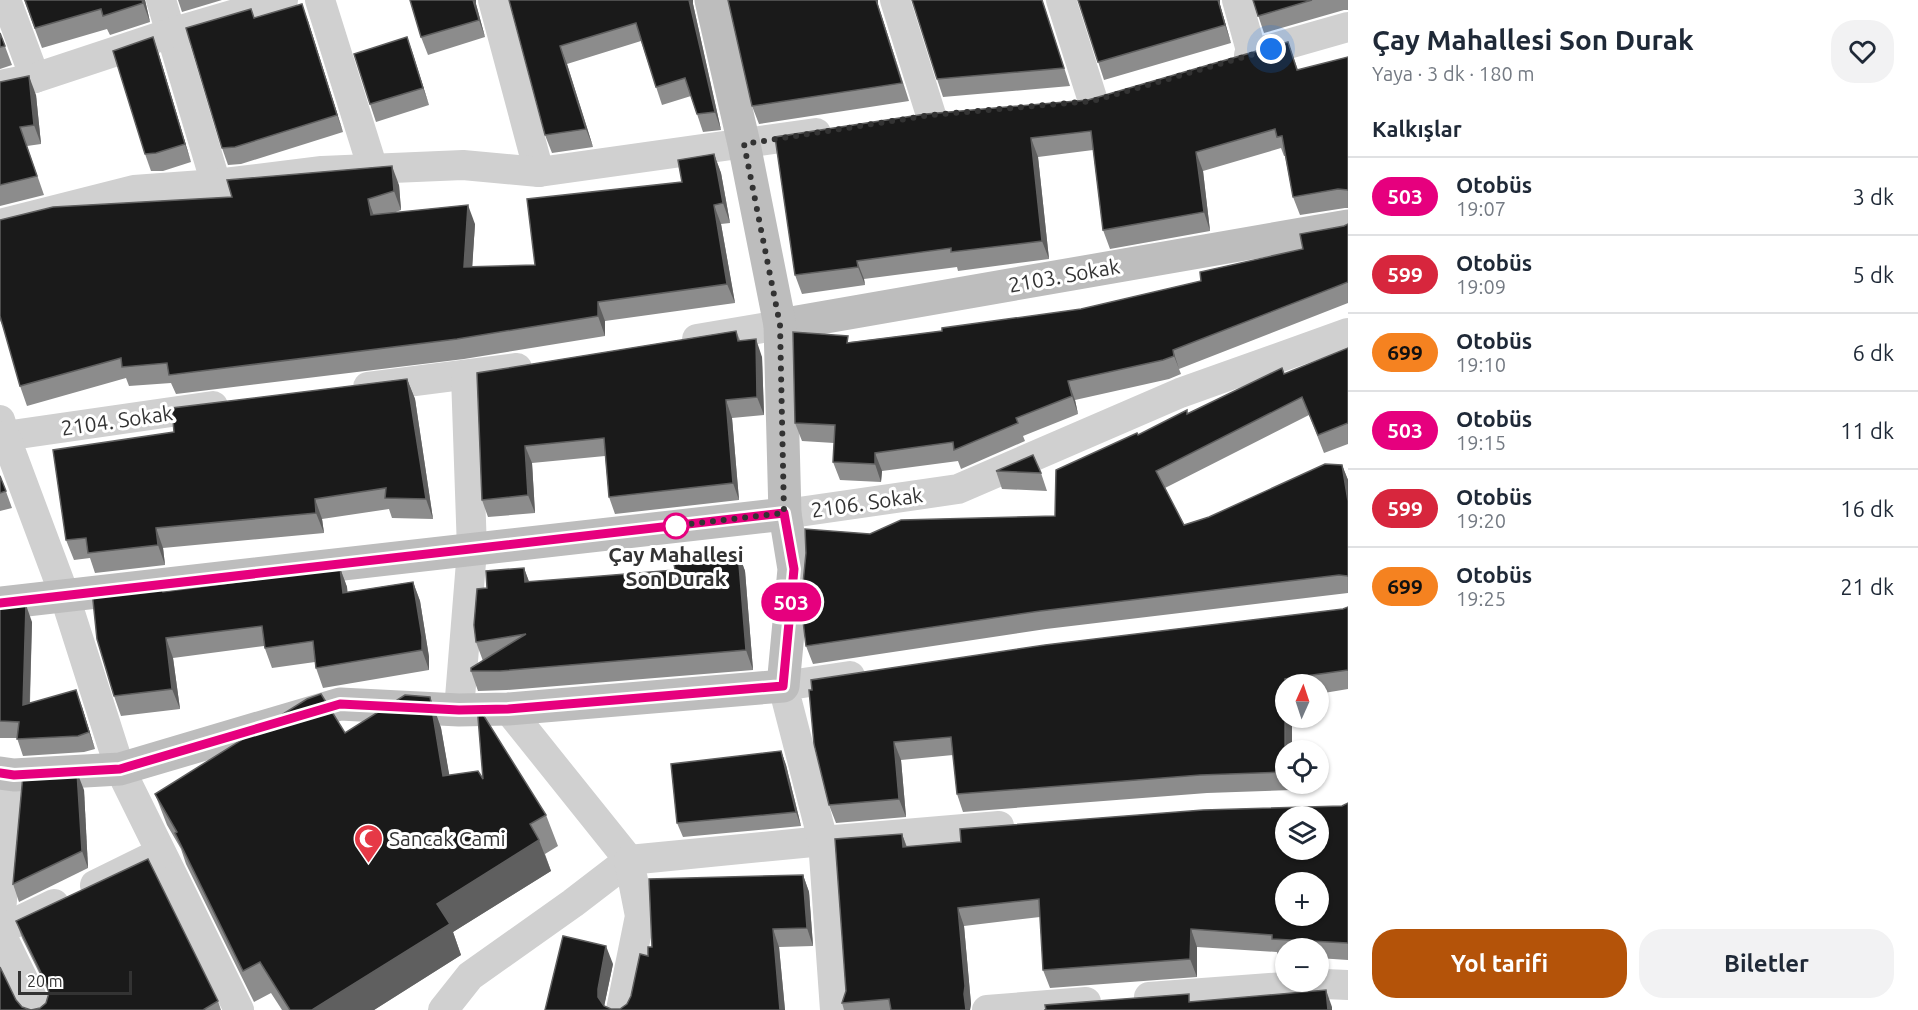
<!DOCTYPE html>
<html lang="tr">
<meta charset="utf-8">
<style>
:root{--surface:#fff;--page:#f2f2f3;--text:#1f2937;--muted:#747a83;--line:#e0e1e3;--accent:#b45309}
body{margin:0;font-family:Ubuntu,sans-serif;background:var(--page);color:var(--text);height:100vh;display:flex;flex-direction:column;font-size:22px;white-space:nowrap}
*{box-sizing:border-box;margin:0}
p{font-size:20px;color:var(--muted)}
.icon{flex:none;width:33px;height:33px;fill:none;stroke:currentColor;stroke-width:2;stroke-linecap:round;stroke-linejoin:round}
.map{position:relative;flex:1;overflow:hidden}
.details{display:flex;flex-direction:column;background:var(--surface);width:570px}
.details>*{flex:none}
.badge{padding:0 12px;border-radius:20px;font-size:21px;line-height:39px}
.needle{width:39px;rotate:3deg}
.buttons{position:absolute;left:1275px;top:674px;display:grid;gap:12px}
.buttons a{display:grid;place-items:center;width:54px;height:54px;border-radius:50%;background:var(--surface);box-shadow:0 2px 4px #0004;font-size:30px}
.scale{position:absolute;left:18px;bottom:15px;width:114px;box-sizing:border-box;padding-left:6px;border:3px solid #333;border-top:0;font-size:16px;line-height:21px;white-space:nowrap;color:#333;-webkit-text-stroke:4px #fff;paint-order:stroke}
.you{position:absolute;width:30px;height:30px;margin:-15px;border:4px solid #fff;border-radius:50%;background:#1a73e8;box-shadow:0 0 0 9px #1a73e833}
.map>.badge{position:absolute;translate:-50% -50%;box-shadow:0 0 0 3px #fff}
h2{padding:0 24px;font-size:22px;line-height:54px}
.round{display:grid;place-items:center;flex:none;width:63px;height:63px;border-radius:24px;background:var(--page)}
.overview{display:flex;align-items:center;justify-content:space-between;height:102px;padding:0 24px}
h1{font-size:28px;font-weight:600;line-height:45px}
.action{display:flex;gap:12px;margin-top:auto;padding:12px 24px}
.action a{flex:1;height:69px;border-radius:24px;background:var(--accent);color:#fff;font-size:24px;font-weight:600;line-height:69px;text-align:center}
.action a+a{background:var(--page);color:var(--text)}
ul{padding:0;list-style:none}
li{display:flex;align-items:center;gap:18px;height:78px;padding:0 24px;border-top:2px solid var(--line)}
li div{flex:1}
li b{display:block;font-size:22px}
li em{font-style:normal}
li .badge{min-width:66px;font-weight:700;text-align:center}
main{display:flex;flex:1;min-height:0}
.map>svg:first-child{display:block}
</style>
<main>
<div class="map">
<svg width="1348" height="1010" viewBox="0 0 1348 1010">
<rect width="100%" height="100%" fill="#fff"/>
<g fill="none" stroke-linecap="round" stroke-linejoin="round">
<g stroke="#d0d0d0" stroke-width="30">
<polyline points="6,0 35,78"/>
<polyline points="161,0 216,184"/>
<polyline points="320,0 373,169"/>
<polyline points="493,0 539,172"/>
<polyline points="895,0 931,115"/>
<polyline points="1061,0 1093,101"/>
<polyline points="1237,0 1252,54"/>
<polyline points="1249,55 1348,27"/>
<polyline points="0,85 35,78 171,33 283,0"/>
<polyline points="0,224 134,190 216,184 322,171 463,165 539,172 816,133"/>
<polyline points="697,339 780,325"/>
<polyline points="368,387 517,368"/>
<polyline points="0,420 5,436 213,406"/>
<polyline points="0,437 5,436 64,594 120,769 239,1010"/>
<polyline points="785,514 958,489 1180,393 1348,333"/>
<polyline points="459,710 472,550 466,376"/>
<polyline points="95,885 160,853"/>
<polyline points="0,921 14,775"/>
<polyline points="0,930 54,904"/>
<polyline points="0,932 38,1010"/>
<polyline points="1149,997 1325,984 1348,985"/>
<polyline points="443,1010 470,976 573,903 629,860 508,709"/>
<polyline points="621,1010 640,916 629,860 823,841 999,826"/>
<polyline points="835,1010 823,841 783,686 850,676"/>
<polyline points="987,1010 1086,1002"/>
</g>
<g stroke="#bdbdbd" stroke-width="33">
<polyline points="780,325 1348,226"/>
<polyline points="0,603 785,514"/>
<polyline points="0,773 14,775 120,769 340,704 459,710 508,709 783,686 794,569 785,514 780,325 744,144 711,0"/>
</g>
</g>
<g fill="#8c8c8c">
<polygon points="24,0 145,0 150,22 110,35 107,29 42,48"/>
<polygon points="178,0 222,0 182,12"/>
<polygon points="509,0 693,0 693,4 721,130 703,132 691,96 662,105 641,41 567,64 593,147 552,153 545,135"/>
<polygon points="728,0 878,0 878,5 909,101 759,124 752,106"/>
<polygon points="1078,0 1220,0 1220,5 1231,43 1104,80"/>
<polygon points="1253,0 1348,0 1348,10 1344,10 1264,33"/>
<polygon points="476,4 485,37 428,55 421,37"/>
<polygon points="1044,5 1070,86 943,97 937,79"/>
<polygon points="255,18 308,21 343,132 241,164 228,165 222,148"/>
<polygon points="0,33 12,65 0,69"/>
<polygon points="153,37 159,55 191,162 163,171 151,171 145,154"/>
<polygon points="407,37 429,105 376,122 370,104"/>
<polygon points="1288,42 1298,70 1348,57 1348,208 1345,208 1300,215 1293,197 1285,156 1284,156 1281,148 1203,171 1210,231 1110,249 1103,230 1093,150 1038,157 1049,259 958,271 957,267 864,279 865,285 802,294 795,275 1088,100"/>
<polygon points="0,82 36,95 41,144 27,146 44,195 0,206"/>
<polygon points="714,154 721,173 730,223 721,224 735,303 605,321 605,336 464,359 176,394 171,383 129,386 126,378 27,406 20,386 5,332 0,320 0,220 232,197 399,185 401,210 393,213 475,224 472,267 535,265 682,182"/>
<polygon points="1348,224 1348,303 1179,369 1181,374 1169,379 1075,400 1078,414 1023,436 1025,441 961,469 958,461 882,471 881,482 840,480 833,462 834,443 802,441 795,423 850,342 942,331 1081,309 1201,281 1303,249"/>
<polygon points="736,331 740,340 762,357 764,415 732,418 739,500 615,514 609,497 605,456 532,463 535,513 488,517 482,500 477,373"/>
<polygon points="1348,348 1348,444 1324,453 1309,415 1165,488 1184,525 1209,517 1342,465 1348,480 1348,593 1046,629 813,664 806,646 870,534 1055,516 1138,435"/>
<polygon points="407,379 415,399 433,519 392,518 389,509 322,519 324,533 163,548 165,565 95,573 90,558 74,560 66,540 174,432"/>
<polygon points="996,471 1041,473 1047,491 1002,489"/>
<polygon points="0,475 12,508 0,511"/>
<polygon points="738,552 745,571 753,670 507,690 478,691 471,671 483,661 476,642 487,588 524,568 529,582 675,570"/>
<polygon points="340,568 347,587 347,592 413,582 420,601 429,657 429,670 323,688 316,668 315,662 272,668 264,646 173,658 180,709 121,716 114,696 166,592"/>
<polygon points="0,605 32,622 30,703 82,707 95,749 84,752 23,756 17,738 0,738"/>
<polygon points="1348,607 1348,689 1318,694 1318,684 1286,684 1292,717 1292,750 1286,750 1286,783 1292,783 1292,790 1207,793 963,812 957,794 953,755 901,760 906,817 836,823 829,805 814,744 1343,609"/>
<polygon points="430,697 441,728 449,775 483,779 546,815 558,846 545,854 551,871 453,932 461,955 374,1010 282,1010 271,993 254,1002 186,864 181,849 167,825 155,794 345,733"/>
<polygon points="781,751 786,765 801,826 683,837 677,823"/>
<polygon points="84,790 88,868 19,902 13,884"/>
<polygon points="1348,803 1348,960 1318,958 1318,948 1286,948 1286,957 1278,956 1277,952 1197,947 1197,977 1050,988 1043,970 1040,917 964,926 971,1004 970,1010 844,1010 842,1003 902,834 907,847 1342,806"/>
<polygon points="803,875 809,892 813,946 779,947 785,1010 545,1010 613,964 604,1006 611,1009 620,1009 627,1004 631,996 652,947"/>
<polygon points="16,921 218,1001 221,1010 0,1010 16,1000 22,1007 31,1010 40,1008 46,1003 49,993 22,938"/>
</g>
<g fill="#5f5f5f">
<polygon points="142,0 145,0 150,22 143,3"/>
<polygon points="473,0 476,0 476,4 485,37 479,20"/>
<polygon points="689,0 693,0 693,4 721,130 715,112"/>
<polygon points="876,0 878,0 878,5 909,101"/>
<polygon points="1218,0 1220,0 1220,5 1231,43 1225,25"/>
<polygon points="302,4 308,21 343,132 337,115"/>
<polygon points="153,37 159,55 191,162 185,144"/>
<polygon points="407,37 413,54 429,105 423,88"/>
<polygon points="560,46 567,64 593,147 586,129"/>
<polygon points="29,76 36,95 41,144 34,125"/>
<polygon points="1031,138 1038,157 1049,259 1042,241"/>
<polygon points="1196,152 1203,171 1210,231 1204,212"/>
<polygon points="714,154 721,173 730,223 723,203"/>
<polygon points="392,166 399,185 401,210 394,191"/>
<polygon points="368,199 375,219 371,215"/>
<polygon points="468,205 475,224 471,286 464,267"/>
<polygon points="714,205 721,224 735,303 727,284"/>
<polygon points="857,261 864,279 865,285 858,267"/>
<polygon points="598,302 605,321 605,336 598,316"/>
<polygon points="756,339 762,357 764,415 757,397"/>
<polygon points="1173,350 1179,369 1181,374 1174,356"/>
<polygon points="407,379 415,399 433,519 426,499"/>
<polygon points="1068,381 1075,400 1078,414 1072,396"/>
<polygon points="726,400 732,418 739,500 733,483"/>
<polygon points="525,446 532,463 535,513 528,495"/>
<polygon points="875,453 882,471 881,482 875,464"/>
<polygon points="1342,465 1348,480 1348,501"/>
<polygon points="315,499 322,519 324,533 316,513"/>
<polygon points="156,528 163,548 165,565 158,545"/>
<polygon points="738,552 745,571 753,670 746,650"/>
<polygon points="340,568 347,587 350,613 343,593"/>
<polygon points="524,568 531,587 525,582"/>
<polygon points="413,582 420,601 429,657 429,670 422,650"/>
<polygon points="26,605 32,622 29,722 23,705"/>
<polygon points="166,638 173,658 180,709 172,689"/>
<polygon points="1285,679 1287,684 1286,684 1286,717 1292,717 1292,750 1286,750 1286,773"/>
<polygon points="76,690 82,707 95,749 89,732"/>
<polygon points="430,697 441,728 455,807 443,776"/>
<polygon points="894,742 901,760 906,817 899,799"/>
<polygon points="781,751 786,765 801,826 796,812"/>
<polygon points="77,772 84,790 88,868 82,851"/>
<polygon points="902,834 908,851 903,847"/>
<polygon points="539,840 551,871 453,932 461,955 374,1010 312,1010 437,904"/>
<polygon points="803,875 809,892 813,946 807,928"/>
<polygon points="958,908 964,926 971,1004 970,1010 966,1010 964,994"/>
<polygon points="773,929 779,947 785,1010 780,1010"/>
<polygon points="1191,929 1197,947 1197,977 1190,959"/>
<polygon points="606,946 613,964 604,1007 598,997 598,989"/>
<polygon points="1326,990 1332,1007 1332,1010 1328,1010"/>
</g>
<g fill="#1a1a1a" stroke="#5f5f5f" stroke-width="1.5" fill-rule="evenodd">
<polygon points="25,0 142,0 143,3 103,16 101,9 35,28"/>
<polygon points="410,0 473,0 479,20 421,37"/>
<polygon points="509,0 689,0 715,112 697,114 685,78 656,87 636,23 560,46 586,129 545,135"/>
<polygon points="728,0 876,0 902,83 752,106"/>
<polygon points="912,0 1042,0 1064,68 937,79"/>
<polygon points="1078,0 1218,0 1225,25 1098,62"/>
<polygon points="1253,0 1312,0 1258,16"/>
<polygon points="302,4 337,115 235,147 222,148 186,28 251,9 254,18"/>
<polygon points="0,33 5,46 0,47"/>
<polygon points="153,37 185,144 156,153 145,154 113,51"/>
<polygon points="407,37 423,88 370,104 354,54"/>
<polygon points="1288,42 1297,70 1348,57 1348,190 1338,189 1293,197 1282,136 1277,137 1275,129 1196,152 1204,212 1103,230 1091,131 1031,138 1042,241 951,252 951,248 857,261 858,267 795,275 775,137 926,114 1088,100"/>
<polygon points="29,76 34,125 20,127 37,176 0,185 0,82"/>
<polygon points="714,154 723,203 714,205 727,284 598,302 598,316 457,339 169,375 167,363 122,367 121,358 20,386 0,316 0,220 53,207 232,197 227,180 392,166 394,191 368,199 371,215 468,205 464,267 535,265 527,199 682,182 678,160"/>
<polygon points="1348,224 1348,282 1173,350 1174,356 1163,360 1068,381 1072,396 1016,418 1018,423 954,450 953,442 875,453 875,464 833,462 835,425 795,423 793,332 848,336 847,343 942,331 942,328 1081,309 1201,281 1200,272 1303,249 1300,234 1344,226"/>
<polygon points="736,331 738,341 756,339 757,397 726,400 733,483 609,497 604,438 525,446 528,495 482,500 477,373"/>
<polygon points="1348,348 1348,423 1318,435 1302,397 1156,471 1184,525 1209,517 1325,464 1342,465 1348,501 1348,576 1339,575 1040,611 806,646 801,604 806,553 805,529 870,534 901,520 1055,516 1056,470 1137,433 1138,435 1187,410 1187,414 1282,368 1284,374"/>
<polygon points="407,379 426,499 385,498 386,488 315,499 316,513 156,528 158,545 88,553 86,538 66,540 53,450 174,432 172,408"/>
<polygon points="1033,455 1041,473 996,471"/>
<polygon points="0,476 6,491 0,493"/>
<polygon points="738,552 746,650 500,671 471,671 471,668 526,634 476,642 474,625 477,589 487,588 486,571 524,568 525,582 589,577 675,570 673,557"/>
<polygon points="340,568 343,593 413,582 422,637 422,650 316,668 313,641 265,648 262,626 166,638 172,689 114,696 97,639 92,591 162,583 163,592"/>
<polygon points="0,605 26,605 23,705 76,690 89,732 78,736 17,739 19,722 0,721"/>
<polygon points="1348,607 1348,670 1285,679 1285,772 1200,775 957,794 951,737 894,742 899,799 829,805 814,744 809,690 812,690 811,680 1045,645 1343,609"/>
<polygon points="321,694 345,733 405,695 430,697 443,776 478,771 483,779 477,705 546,815 530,824 539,840 437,904 450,924 312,1010 290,1010 260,962 243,971 175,833 177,832 155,794 307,699"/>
<polygon points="781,751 796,812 677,823 671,764"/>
<polygon points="77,772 82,851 13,884 23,775"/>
<path d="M1348 803V943L1272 939V935L1191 929 1190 959 1043 970 1039 899 958 908 965 986 964 994 966 1010H891L889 999 842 1003 846 991 835 839 902 834 903 847 961 842 960 829 1203 810 1342 806ZM1286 816H1318V849H1286ZM1286 882H1318V915H1286Z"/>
<polygon points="148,859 218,1001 203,1010 0,1010 0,967 16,1000 22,1007 31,1010 40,1008 46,1003 49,993 47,985 16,921"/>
<polygon points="803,875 807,928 773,929 780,1010 545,1010 563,936 606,946 598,989 598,997 604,1006 611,1009 620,1009 627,1004 631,996 640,954 648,956 648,947 652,947 649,879"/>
<polygon points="1326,990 1328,1010 1044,1010 1046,1010 1045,1005 1189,994 1189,1002"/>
</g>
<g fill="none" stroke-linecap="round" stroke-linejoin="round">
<defs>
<polyline id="line" points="0,603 784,513 794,569 783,686 508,709 459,710 340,704 120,769 14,775 0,773"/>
</defs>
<use href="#line" stroke="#fff" stroke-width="14"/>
<use href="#line" stroke="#e6007e" stroke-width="9"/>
<polyline stroke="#333" stroke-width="6" stroke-dasharray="0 10.8" points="676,526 673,526 784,513 780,325 744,144 931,115 1093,101 1271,49"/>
</g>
<defs>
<symbol id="mosque-pin" viewBox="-11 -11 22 30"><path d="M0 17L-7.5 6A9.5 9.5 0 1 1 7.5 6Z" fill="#e63946" stroke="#fff"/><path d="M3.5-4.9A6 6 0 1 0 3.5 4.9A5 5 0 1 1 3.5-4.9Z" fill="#fff"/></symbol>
</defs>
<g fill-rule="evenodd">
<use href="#mosque-pin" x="352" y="822" width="33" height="45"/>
</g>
<circle fill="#fff" stroke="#e6007e" stroke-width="3" cx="676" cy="526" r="12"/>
<g text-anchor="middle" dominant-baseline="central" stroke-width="6" stroke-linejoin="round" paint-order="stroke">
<g font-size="21" fill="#333" stroke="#fff">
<text transform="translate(1064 275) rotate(-10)">2103. Sokak</text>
<text transform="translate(117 420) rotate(-8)">2104. Sokak</text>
<text transform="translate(867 502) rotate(-8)">2106. Sokak</text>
</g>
<g font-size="21" font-weight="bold" fill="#333" stroke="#fff">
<text x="676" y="554">Çay Mahallesi<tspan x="676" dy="24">Son Durak</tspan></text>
</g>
<g font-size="21" fill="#333" stroke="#fff" text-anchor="start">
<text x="389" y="838">Sancak Cami</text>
</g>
</g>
</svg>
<div class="buttons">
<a><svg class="needle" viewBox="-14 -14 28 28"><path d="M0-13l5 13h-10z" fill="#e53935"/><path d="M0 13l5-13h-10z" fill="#747a83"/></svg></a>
<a><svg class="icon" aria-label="locate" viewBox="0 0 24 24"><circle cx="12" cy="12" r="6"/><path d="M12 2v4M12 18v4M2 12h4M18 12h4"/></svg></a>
<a><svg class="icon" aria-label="layers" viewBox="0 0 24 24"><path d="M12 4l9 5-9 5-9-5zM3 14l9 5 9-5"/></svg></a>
<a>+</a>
<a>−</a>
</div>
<div class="scale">20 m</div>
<div class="you" style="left:1271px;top:49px"></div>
<b class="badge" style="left:791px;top:602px;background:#e6007e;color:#fff">503</b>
</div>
<section class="details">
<div class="overview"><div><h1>Çay Mahallesi Son Durak</h1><p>Yaya · 3 dk · 180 m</p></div><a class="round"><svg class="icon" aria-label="heart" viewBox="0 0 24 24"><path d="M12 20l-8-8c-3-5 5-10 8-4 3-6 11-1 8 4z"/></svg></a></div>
<h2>Kalkışlar</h2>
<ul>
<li><span class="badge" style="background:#e6007e;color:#fff">503</span><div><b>Otobüs</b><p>19:07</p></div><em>3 dk</em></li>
<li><span class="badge" style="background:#d7263d;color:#fff">599</span><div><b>Otobüs</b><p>19:09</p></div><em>5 dk</em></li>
<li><span class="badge" style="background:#f58220;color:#111">699</span><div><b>Otobüs</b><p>19:10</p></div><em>6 dk</em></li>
<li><span class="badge" style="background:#e6007e;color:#fff">503</span><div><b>Otobüs</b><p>19:15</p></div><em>11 dk</em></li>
<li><span class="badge" style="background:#d7263d;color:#fff">599</span><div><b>Otobüs</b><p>19:20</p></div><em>16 dk</em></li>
<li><span class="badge" style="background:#f58220;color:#111">699</span><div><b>Otobüs</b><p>19:25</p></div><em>21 dk</em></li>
</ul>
<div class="action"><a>Yol tarifi</a><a>Biletler</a></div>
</section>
</main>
